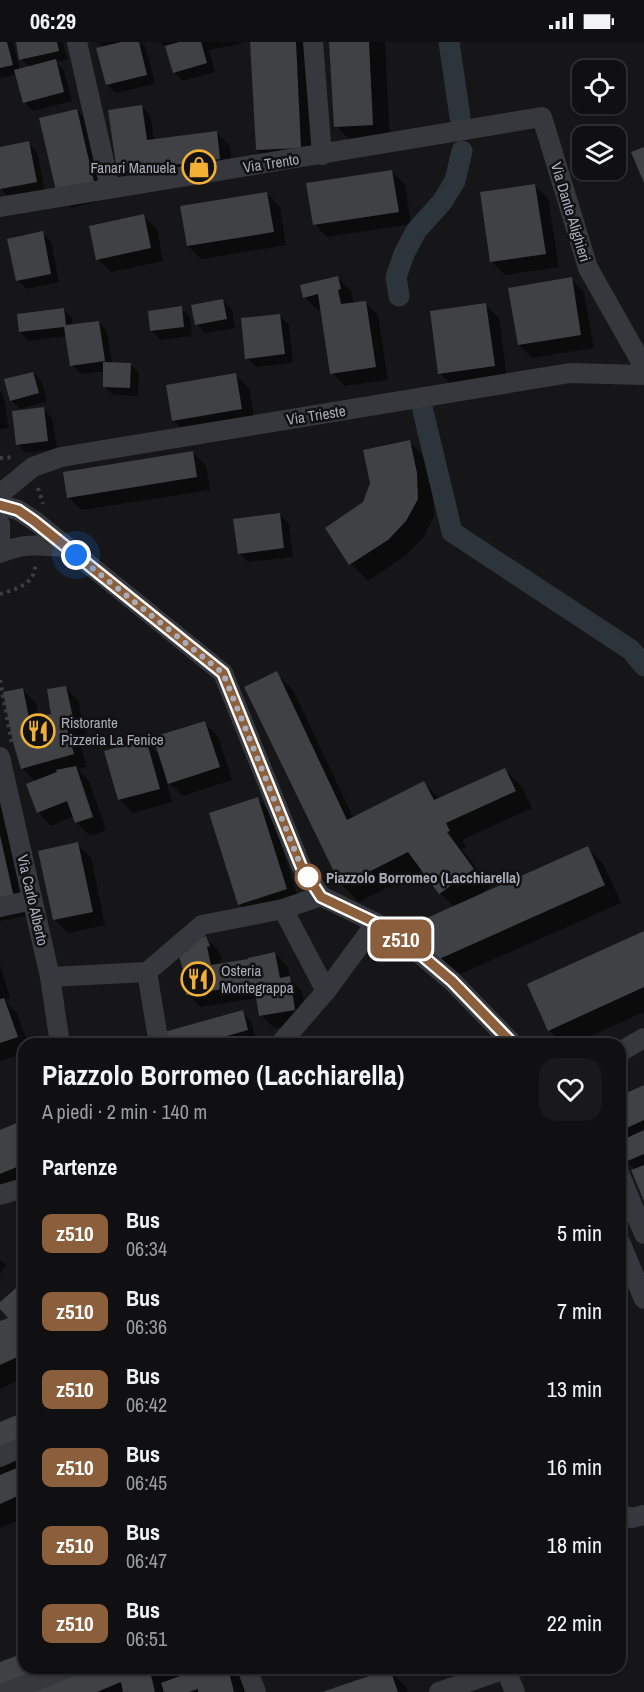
<!DOCTYPE html>
<html lang="it">
<meta charset="utf-8">
<style>
:root{--surface:#101012;--page:#19191b;--text:#f1f3f6;--muted:#9c9d9f;--line:#303032}
body{margin:0;font-family:"Archivo Narrow",sans-serif;background:var(--page);color:var(--text);height:100vh;display:flex;flex-direction:column;font-size:22px;white-space:nowrap}
*{box-sizing:border-box;margin:0}
p{font-size:20px;color:var(--muted)}
.icon{flex:none;width:33px;height:33px;fill:none;stroke:currentColor;stroke-width:2;stroke-linecap:round;stroke-linejoin:round}
.map{position:relative;flex:1;overflow:hidden}
.sheet{position:absolute;left:18px;top:996px;width:608px;height:636px;display:flex;flex-direction:column;background:var(--surface);border-radius:18px;box-shadow:0 2px 4px #0004,0 0 0 2px var(--line)}
.sheet>*{flex:none}
.badge{padding:0 12px;border-radius:9px;font-size:21px;line-height:39px}
.fabs{position:absolute;left:572px;top:18px;display:grid;gap:12px}
.fabs a{display:grid;place-items:center;width:54px;height:54px;border-radius:12px;background:var(--surface);box-shadow:0 2px 4px #0004,0 0 0 2px var(--line);font-size:30px}
.you{position:absolute;width:30px;height:30px;margin:-15px;border:4px solid #fff;border-radius:50%;background:#1a73e8;box-shadow:0 0 0 9px #1a73e833}
.map>.badge{position:absolute;translate:-50% -50%;box-shadow:0 0 0 3px #fff}
h2{padding:0 24px;font-size:22px;line-height:54px}
.round{display:grid;place-items:center;flex:none;width:63px;height:63px;border-radius:18px;background:var(--page)}
.overview{display:flex;align-items:center;justify-content:space-between;height:102px;padding:0 24px}
h1{font-size:28px;font-weight:700;line-height:45px}
ul{padding:0;list-style:none}
li{display:flex;align-items:center;gap:18px;height:78px;padding:0 24px}
li div{flex:1}
li b{display:block;font-size:22px}
li em{font-style:normal}
li .badge{min-width:66px;font-weight:700;text-align:center}
.status{display:flex;justify-content:space-between;align-items:center;height:42px;padding:0 30px;background:var(--surface);direction:ltr}
.status svg{height:16px;fill:currentColor}
.map>svg:first-child{display:block}
</style>
<div class="status"><b>06:29</b><svg viewBox="0 0 49 12"><path d="M0 12V9h3v3zM5 12V6h3v6zM10 12V3h3v9zM15 12V0h3v12zM26 1h20v11H26zM47 4h2v5h-2z"/></svg></div>
<div class="map">
<svg width="644" height="1650" viewBox="0 0 644 1650">
<rect width="100%" height="100%" fill="#161618"/>
<g fill="#0007">
<polygon points="0,0 13,0 20,28 30,25 21,17 17,0 63,0 67,18 56,20 64,28 72,59 33,69 24,60 17,32 0,36"/>
<polygon points="98,0 140,0 146,6 155,42 116,51 107,43 104,6"/>
<polygon points="161,0 241,0 241,2 209,8 215,30 183,39 174,30 168,8"/>
<polygon points="252,0 311,0 318,123 274,125 257,108"/>
<polygon points="331,0 385,0 390,99 353,101 336,84"/>
<polygon points="141,64 150,73 154,98 216,90 230,104 233,130 132,143 118,130"/>
<polygon points="77,68 90,82 108,157 71,166 58,152"/>
<polygon points="28,101 37,110 45,149 9,156 1,147 0,106"/>
<polygon points="392,130 405,143 411,182 327,195 314,182"/>
<polygon points="535,143 548,157 559,225 505,233 492,220"/>
<polygon points="267,151 280,165 286,203 201,217 188,204"/>
<polygon points="143,174 157,187 163,219 111,230 98,217"/>
<polygon points="42,191 51,200 59,240 26,247 18,238"/>
<polygon points="338,236 351,249 354,262 365,260 378,273 388,338 345,344 332,331 322,267 318,268 304,255"/>
<polygon points="571,237 584,250 594,306 532,316 519,303"/>
<polygon points="223,259 232,267 235,286 205,291 197,282"/>
<polygon points="486,263 499,276 507,337 453,344 440,331"/>
<polygon points="181,266 190,275 192,294 161,298 152,289"/>
<polygon points="63,267 72,276 73,284 99,280 107,289 112,321 130,322 139,331 138,354 113,353 104,344 105,329 81,332 72,323 67,294 29,299 20,290"/>
<polygon points="280,274 289,283 293,321 256,325 247,316"/>
<polygon points="33,331 42,340 47,359 20,367 11,358"/>
<polygon points="236,333 249,346 255,380 187,391 173,378"/>
<polygon points="0,349 3,352 9,386 0,387"/>
<polygon points="43,367 52,376 57,407 26,411 18,402"/>
<polygon points="409,400 427,417 433,449 434,475 423,496 405,514 368,539 351,522 327,486 365,461 372,441"/>
<polygon points="193,411 206,424 210,448 82,468 68,455"/>
<polygon points="280,473 289,482 293,515 248,520 239,511"/>
<polygon points="276,631 293,648 354,777 424,741 440,757 505,728 522,745 532,766 462,798 466,806 462,807 490,844 479,854 587,806 604,823 621,861 456,934 439,917 454,865 440,851 423,828 359,860 342,843"/>
<polygon points="65,645 78,658 87,698 79,699 87,725 78,727 89,739 106,788 90,794 76,780 74,774 51,784 38,770 36,740 22,726 23,648 36,661 39,675 53,673"/>
<polygon points="204,680 218,694 232,738 183,754 166,738 172,760 133,771 120,758 106,710 146,699 160,714"/>
<polygon points="0,732 31,873 0,879"/>
<polygon points="258,757 271,770 299,860 252,875 239,862"/>
<polygon points="77,802 91,815 105,883 68,891 55,878"/>
<polygon points="644,890 644,970 573,1002 564,1002 549,988"/>
<polygon points="206,896 219,909 222,917 220,918 221,923 275,911 288,925 290,937 302,949 308,981 274,986 261,973 258,956 201,965 187,952 190,910"/>
<polygon points="0,922 10,956 4,958 17,971 28,1002 24,1002 24,1011 0,1019"/>
<polygon points="242,970 251,979 256,997 238,1002 169,1002"/>
<polygon points="644,1045 644,1155 635,1128 627,1119 620,1103 620,1055"/>
<polygon points="24,1080 24,1146 0,1156 0,1090"/>
<polygon points="0,1218 6,1223 0,1232"/>
<polygon points="23,1242 24,1336 0,1347 0,1281 11,1276 0,1262"/>
<polygon points="24,1371 24,1476 0,1486 0,1381"/>
<polygon points="24,1613 24,1626 239,1626 246,1650 2,1650 0,1622"/>
<polygon points="390,1629 407,1646 408,1650 326,1650"/>
</g>
<g fill="none" stroke-linecap="round" stroke-linejoin="round">
<g stroke="#2c353c" stroke-width="21">
<polyline points="449,0 460,75"/>
<polyline points="399,254 396,235 404,212 416,189 442,160 455,139 462,109"/>
<polyline points="423,369 452,490 631,608 644,624"/>
</g>
</g>
<g fill="#404145">
<polygon points="0,0 7,0 13,23 0,26"/>
<polygon points="16,0 57,0 59,9 19,18"/>
<polygon points="121,0 139,0 147,33 106,43 96,6"/>
<polygon points="179,0 201,0 207,21 173,31 165,4"/>
<polygon points="250,0 296,0 301,106 256,108"/>
<polygon points="329,0 369,0 373,83 334,85"/>
<polygon points="56,17 64,50 23,61 14,28"/>
<polygon points="142,63 147,98 217,89 220,117 117,130 108,68"/>
<polygon points="77,67 95,144 57,153 39,76"/>
<polygon points="29,99 37,140 0,147 0,105"/>
<polygon points="644,105 644,141 631,110"/>
<polygon points="392,128 399,170 313,183 306,141"/>
<polygon points="535,142 546,212 490,220 480,150"/>
<polygon points="267,150 274,190 187,204 180,164"/>
<polygon points="144,172 151,206 96,218 89,184"/>
<polygon points="43,189 51,232 16,239 7,197"/>
<polygon points="338,234 341,247 338,248 341,262 366,259 376,325 330,332 318,252 303,256 300,243"/>
<polygon points="572,235 581,293 518,303 508,246"/>
<polygon points="223,257 227,277 195,283 191,263"/>
<polygon points="486,261 495,324 438,332 430,269"/>
<polygon points="182,264 184,285 150,289 148,269"/>
<polygon points="64,266 66,283 99,279 105,319 70,324 64,285 19,290 17,272"/>
<polygon points="280,272 285,312 245,317 241,276"/>
<polygon points="103,320 131,321 130,346 103,345"/>
<polygon points="33,330 39,351 10,359 4,337"/>
<polygon points="236,331 242,367 172,379 166,343"/>
<polygon points="44,365 48,399 16,403 12,369"/>
<polygon points="410,398 417,431 418,457 406,479 388,498 349,523 325,486 363,460 370,441 363,408"/>
<polygon points="193,409 197,435 67,456 63,430"/>
<polygon points="280,471 284,506 238,512 233,477"/>
<polygon points="277,629 347,778 424,739 434,758 505,726 516,749 446,781 450,789 447,790 474,827 439,852 408,810 341,844 244,645"/>
<polygon points="66,644 75,685 67,686 74,712 21,727 13,700 3,650 23,646 29,676 51,672 47,647"/>
<polygon points="205,679 220,725 168,742 153,695"/>
<polygon points="146,697 160,747 118,758 104,709"/>
<polygon points="76,724 93,775 75,781 67,759 37,771 26,742 57,730 56,728"/>
<polygon points="258,755 287,847 238,863 209,771"/>
<polygon points="0,793 14,856 0,859"/>
<polygon points="78,800 93,870 53,878 38,809"/>
<polygon points="588,804 605,843 437,918 420,879"/>
<polygon points="644,889 644,945 548,989 527,942"/>
<polygon points="206,894 210,904 207,905 211,923 248,917 248,916 275,910 280,936 290,934 295,968 259,974 254,943 253,944 253,942 186,953 183,928 178,911 188,909 185,902"/>
<polygon points="4,956 18,995 0,1001 0,957"/>
<polygon points="243,968 248,988 199,1002 167,1002 164,990"/>
<polygon points="644,1043 644,1078 620,1089 620,1054"/>
<polygon points="24,1078 24,1122 0,1132 0,1088"/>
<polygon points="644,1088 644,1112 625,1120 620,1107 620,1099"/>
<polygon points="644,1123 644,1159 631,1128"/>
<polygon points="23,1240 24,1312 0,1323 0,1279 8,1276 0,1267 0,1260"/>
<polygon points="24,1370 24,1402 0,1411 0,1380"/>
<polygon points="24,1423 24,1451 0,1462 0,1433"/>
<polygon points="24,1611 24,1626 56,1626 0,1648 0,1620"/>
<polygon points="86,1626 158,1626 150,1629 155,1650 123,1650 121,1640 97,1650 23,1650"/>
<polygon points="192,1626 228,1626 234,1650 198,1650 198,1647 189,1650 164,1650 161,1641 193,1629"/>
<polygon points="390,1627 398,1650 322,1650"/>
</g>
<g fill="none" stroke-linecap="round" stroke-linejoin="round">
<g stroke="#3d3f44" stroke-width="4" stroke-dasharray="3 4.5" stroke-linecap="butt">
<polyline points="0,416 14,415"/>
<polyline points="38,446 43,462"/>
<path d="M0 552C16 547 37 542 35 520"/>
<polyline points="0,638 12,702"/>
</g>
<g stroke="#37383d" stroke-width="20">
<polyline points="77,0 110,146"/>
<polyline points="313,0 322,113"/>
<polyline points="0,165 542,75 588,226 644,325"/>
<polyline points="0,452 33,425 61,415 570,331 644,333"/>
<polyline points="0,463 18,468 35,479 223,631 301,824 321,854 376,881 406,900 452,939 513,1002"/>
<polyline points="0,482 0,501"/>
<path d="M0 511C29 500 36 504 66 505"/>
<polyline points="0,715 50,935 60,1002"/>
<polyline points="321,854 283,867 326,949 376,881"/>
<polyline points="0,865 32,858"/>
<polyline points="147,930 159,1002"/>
<polyline points="50,935 147,930 202,883 283,867"/>
<polyline points="280,1002 326,949"/>
<polyline points="620,1010 644,996"/>
<polyline points="620,1133 644,1192"/>
<polyline points="0,1153 24,1146"/>
<polyline points="620,1200 644,1257"/>
<polyline points="0,1415 24,1404"/>
<polyline points="620,1472 632,1476 644,1473"/>
<polyline points="247,1626 256,1650"/>
<polyline points="505,1626 515,1650"/>
<polyline points="7,1650 68,1626"/>
<polyline points="439,1650 505,1627"/>
</g>
</g>
<g fill="none" stroke-linecap="round" stroke-linejoin="round">
<defs>
<polyline id="line" points="0,463 18,468 34,479 223,631 301,824 321,855 376,881 406,900 452,939 513,1002"/>
</defs>
<use href="#line" stroke="#fff" stroke-width="14"/>
<use href="#line" stroke="#8b5e3c" stroke-width="9"/>
<polyline stroke="#a8adb8" stroke-width="6" stroke-dasharray="0 10.8" points="76,513 223,631 301,824 311,839 308,835"/>
</g>
<defs>
<symbol id="shop-ring" viewBox="-11 -11 22 22"><circle r="9.5" fill="#111113" stroke="#f2b134" stroke-width="1.5"/><path d="M-5-2.5h2.3a2.7 3.5 0 0 1 5.4 0H5L5.5 6h-11ZM-1.5-2.5h3a1.5 2.3 0 0 0-3 0Z" fill="#f2b134"/></symbol>
<symbol id="restaurant-ring" viewBox="-11 -11 22 22"><circle r="9.5" fill="#111113" stroke="#f2b134" stroke-width="1.5"/><path d="M-5-6h1v4h1v-4h1v4h1v-4h1v5L-1.5 .5V6h-2V.5L-5-1ZM5-6V6H3V1.5H1.5Q1.5-4 5-6Z" fill="#f2b134"/></symbol>
</defs>
<g fill-rule="evenodd">
<use href="#shop-ring" x="180" y="106" width="38" height="38"/>
<use href="#restaurant-ring" x="19" y="670" width="38" height="38"/>
<use href="#restaurant-ring" x="179" y="918" width="38" height="38"/>
</g>
<circle fill="#fff" stroke="#8b5e3c" stroke-width="3" cx="308" cy="835" r="12"/>
<g text-anchor="middle" dominant-baseline="central" stroke-width="5" stroke-linejoin="round" paint-order="stroke">
<g font-size="15" fill="#a8adb8" stroke="#111113">
<text transform="translate(271 121) rotate(-9)">Via Trento</text>
<text transform="translate(571 170) rotate(73)">Via Dante Alighieri</text>
<text transform="translate(316 373) rotate(-9)">Via Trieste</text>
<text transform="translate(33 858) rotate(77)">Via Carlo Alberto</text>
</g>
<g font-size="15" fill="#a8adb8" stroke="#111113" text-anchor="start">
<text x="176" y="125" text-anchor="end">Fanari Manuela</text>
<text x="61" y="680">Ristorante<tspan x="61" dy="17">Pizzeria La Fenice</tspan></text>
<text x="221" y="928">Osteria<tspan x="221" dy="17">Montegrappa</tspan></text>
</g>
<g font-size="15" font-weight="bold" fill="#a8adb8" stroke="#111113" text-anchor="start">
<text x="326" y="835">Piazzolo Borromeo (Lacchiarella)</text>
</g>
</g>
</svg>
<div class="fabs">
<a><svg class="icon" aria-label="locate" viewBox="0 0 24 24"><circle cx="12" cy="12" r="6"/><path d="M12 2v4M12 18v4M2 12h4M18 12h4"/></svg></a>
<a><svg class="icon" aria-label="layers" viewBox="0 0 24 24"><path d="M12 4l9 5-9 5-9-5zM3 14l9 5 9-5"/></svg></a>
</div>
<div class="you" style="left:76px;top:513px"></div>
<b class="badge" style="left:401px;top:897px;background:#8b5e3c;color:#fff">z510</b>
<section class="sheet">
<div class="overview"><div><h1>Piazzolo Borromeo (Lacchiarella)</h1><p>A piedi · 2 min · 140 m</p></div><a class="round"><svg class="icon" aria-label="heart" viewBox="0 0 24 24"><path d="M12 20l-8-8c-3-5 5-10 8-4 3-6 11-1 8 4z"/></svg></a></div>
<h2>Partenze</h2>
<ul>
<li><span class="badge" style="background:#8b5e3c;color:#fff">z510</span><div><b>Bus</b><p>06:34</p></div><em>5 min</em></li>
<li><span class="badge" style="background:#8b5e3c;color:#fff">z510</span><div><b>Bus</b><p>06:36</p></div><em>7 min</em></li>
<li><span class="badge" style="background:#8b5e3c;color:#fff">z510</span><div><b>Bus</b><p>06:42</p></div><em>13 min</em></li>
<li><span class="badge" style="background:#8b5e3c;color:#fff">z510</span><div><b>Bus</b><p>06:45</p></div><em>16 min</em></li>
<li><span class="badge" style="background:#8b5e3c;color:#fff">z510</span><div><b>Bus</b><p>06:47</p></div><em>18 min</em></li>
<li><span class="badge" style="background:#8b5e3c;color:#fff">z510</span><div><b>Bus</b><p>06:51</p></div><em>22 min</em></li>
</ul>
</section>
</div>
